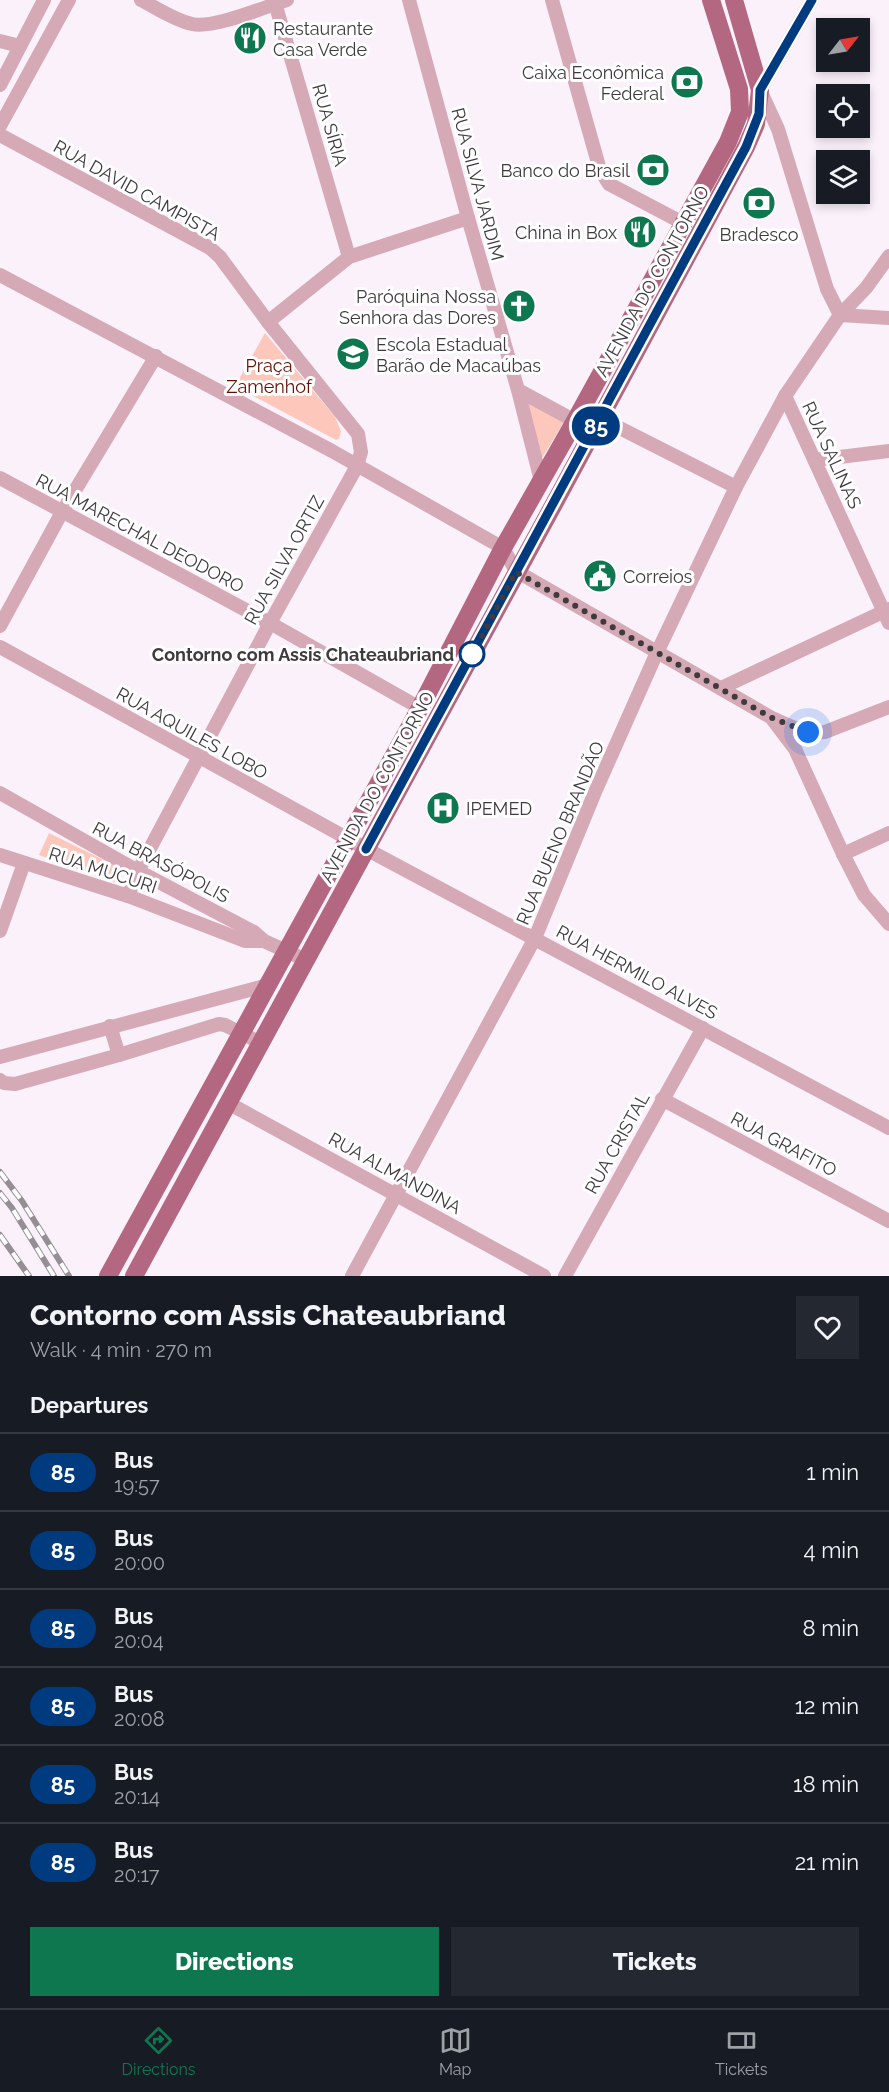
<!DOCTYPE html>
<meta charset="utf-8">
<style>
:root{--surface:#171b24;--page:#242831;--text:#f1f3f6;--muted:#9ea1a6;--line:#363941;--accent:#0e7750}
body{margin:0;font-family:Raleway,sans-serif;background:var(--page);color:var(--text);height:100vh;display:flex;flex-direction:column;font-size:22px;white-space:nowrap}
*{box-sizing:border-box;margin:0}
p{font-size:20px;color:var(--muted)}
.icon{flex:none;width:33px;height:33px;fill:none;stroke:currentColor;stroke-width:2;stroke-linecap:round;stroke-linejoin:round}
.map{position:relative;height:1276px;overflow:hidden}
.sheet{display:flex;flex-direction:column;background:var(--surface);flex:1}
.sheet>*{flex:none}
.badge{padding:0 12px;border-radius:20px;font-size:21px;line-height:39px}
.needle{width:39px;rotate:59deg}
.buttons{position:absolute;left:816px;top:18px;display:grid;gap:12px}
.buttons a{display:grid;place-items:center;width:54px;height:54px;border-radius:0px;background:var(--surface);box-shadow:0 3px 9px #0003;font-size:30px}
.you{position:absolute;width:30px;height:30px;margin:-15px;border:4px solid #fff;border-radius:50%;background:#1a73e8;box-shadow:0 0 0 9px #1a73e833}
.map>.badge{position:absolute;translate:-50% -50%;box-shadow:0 0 0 3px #fff}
h2{padding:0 30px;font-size:22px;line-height:54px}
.round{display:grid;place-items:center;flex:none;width:63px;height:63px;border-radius:0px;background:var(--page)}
.head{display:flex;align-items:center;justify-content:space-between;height:102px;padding:0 30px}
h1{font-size:28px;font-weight:800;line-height:45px}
.cta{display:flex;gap:12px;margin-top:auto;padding:12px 30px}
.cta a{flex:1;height:69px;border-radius:0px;background:var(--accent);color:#fff;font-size:24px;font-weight:800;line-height:69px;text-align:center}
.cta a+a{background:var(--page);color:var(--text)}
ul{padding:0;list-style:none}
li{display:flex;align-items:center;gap:18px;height:78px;padding:0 30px;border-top:2px solid var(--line)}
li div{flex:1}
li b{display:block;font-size:22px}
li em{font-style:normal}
li .badge{min-width:66px;font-weight:700;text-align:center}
.menu{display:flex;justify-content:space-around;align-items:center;height:84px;border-top:2px solid var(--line);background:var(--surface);font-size:16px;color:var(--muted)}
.menu a{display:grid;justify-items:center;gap:3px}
.menu .active{color:var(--accent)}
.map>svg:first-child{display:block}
</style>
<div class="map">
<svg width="889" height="1276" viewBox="0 0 889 1276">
<rect width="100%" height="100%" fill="#fbf1fb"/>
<g fill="#fdc7bb">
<polygon points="265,333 335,417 341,431 339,439 336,440 235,386"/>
<polygon points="524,398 565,420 540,461"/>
<polygon points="49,833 124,870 117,883 39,855"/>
</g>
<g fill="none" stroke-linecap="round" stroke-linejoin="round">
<g stroke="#d5a9b6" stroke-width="14">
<path d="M141 0C157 8 174 20 192 24 214 29 264 7 287 0"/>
<polyline points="409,0 468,218 518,390 541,481"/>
<polyline points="552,0 600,170 609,184 683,223"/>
<polyline points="812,0 760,90 778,129 827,289 840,315 889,318"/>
<polyline points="275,3 349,257"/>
<polyline points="0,41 20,46"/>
<polyline points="0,85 44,0"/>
<polyline points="0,126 69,0"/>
<polyline points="0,135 210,248 220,257 268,322 358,434 361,452 357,466 270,623 138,871 128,896"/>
<path d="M0 275 332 451 503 548 516 571 772 718C789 726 805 734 825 732L889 707"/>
<polyline points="268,322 349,257 468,218"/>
<polyline points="518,390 575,421"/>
<polyline points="785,396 889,623"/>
<polyline points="600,418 736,487"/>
<polyline points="815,460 889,451"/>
<polyline points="0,478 270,623 420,708"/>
<polyline points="0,626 62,512 156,356"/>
<polyline points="0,647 381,857 889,1128"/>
<polyline points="721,688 889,609"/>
<polyline points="773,720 795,749 843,854 864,895 889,924"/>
<polyline points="0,793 138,871 254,932 264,941 306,960"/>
<polyline points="843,854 889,833"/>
<polyline points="0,855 128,896 245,941 264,941"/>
<polyline points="0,931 24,863"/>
<polyline points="110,1026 119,1055"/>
<polyline points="0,1057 268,985"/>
<polyline points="0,1080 4,1083 15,1084 119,1055 219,1024 225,1025 261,1043"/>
<polyline points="662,1099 889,1221"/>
<polyline points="228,1103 544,1276"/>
<polyline points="352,1276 535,938 595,792 654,659 736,487 785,396 840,315 866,288 889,256"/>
<polyline points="565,1276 703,1028"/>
</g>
<g stroke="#b46781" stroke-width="18">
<polyline points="108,1276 420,708 503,548 575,421 728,142 740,112 739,89 711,0"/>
<polyline points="134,1276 560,493 746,147 756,124 760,90 734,0"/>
</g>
<defs>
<g id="rail">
<polyline points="0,1172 22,1201 69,1276"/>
<polyline points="0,1193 12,1208 54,1276"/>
<polyline points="0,1235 29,1276"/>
</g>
</defs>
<use href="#rail" stroke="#958e95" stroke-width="6"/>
<use href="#rail" stroke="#fff" stroke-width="4" stroke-dasharray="11" stroke-linecap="butt"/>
</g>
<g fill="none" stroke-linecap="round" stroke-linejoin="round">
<defs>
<polyline id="line" points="366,849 746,147 759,114 760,90 812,0"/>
</defs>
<use href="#line" stroke="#fff" stroke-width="14"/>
<use href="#line" stroke="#003b80" stroke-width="9"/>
<polyline stroke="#3e3a3e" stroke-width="6" stroke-dasharray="0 10.8" points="472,654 467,664 516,572 772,718 808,732"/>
</g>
<defs>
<symbol id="restaurant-disc" viewBox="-11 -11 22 22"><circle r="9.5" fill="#0e7750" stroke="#fff"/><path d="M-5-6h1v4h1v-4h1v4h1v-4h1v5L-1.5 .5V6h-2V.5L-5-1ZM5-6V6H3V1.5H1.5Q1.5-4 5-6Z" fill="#fff"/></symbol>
<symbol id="bank-disc" viewBox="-11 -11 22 22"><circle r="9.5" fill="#0e7750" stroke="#fff"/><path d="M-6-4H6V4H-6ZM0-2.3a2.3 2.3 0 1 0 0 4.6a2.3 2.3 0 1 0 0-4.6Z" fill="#fff"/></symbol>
<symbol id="church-disc" viewBox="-11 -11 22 22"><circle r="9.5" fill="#0e7750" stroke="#fff"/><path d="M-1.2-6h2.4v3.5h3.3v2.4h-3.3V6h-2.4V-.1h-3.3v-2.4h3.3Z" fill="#fff"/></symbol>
<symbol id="school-disc" viewBox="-11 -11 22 22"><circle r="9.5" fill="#0e7750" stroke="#fff"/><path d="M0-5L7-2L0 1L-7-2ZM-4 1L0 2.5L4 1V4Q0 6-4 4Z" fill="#fff"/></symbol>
<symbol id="civic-disc" viewBox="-11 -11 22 22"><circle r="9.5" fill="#0e7750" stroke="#fff"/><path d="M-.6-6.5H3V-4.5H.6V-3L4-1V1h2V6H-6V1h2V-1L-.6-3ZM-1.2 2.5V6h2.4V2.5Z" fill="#fff"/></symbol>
<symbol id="hospital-disc" viewBox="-11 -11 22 22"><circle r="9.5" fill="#0e7750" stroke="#fff"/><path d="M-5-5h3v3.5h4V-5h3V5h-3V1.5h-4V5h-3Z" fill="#fff"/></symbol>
</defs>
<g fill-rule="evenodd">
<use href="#restaurant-disc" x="231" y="19" width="38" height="38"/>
<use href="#bank-disc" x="668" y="63" width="38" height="38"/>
<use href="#bank-disc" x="634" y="151" width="38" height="38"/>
<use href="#bank-disc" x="740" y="184" width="38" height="38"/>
<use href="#restaurant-disc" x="621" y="213" width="38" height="38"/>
<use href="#church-disc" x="500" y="287" width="38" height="38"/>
<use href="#school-disc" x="334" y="335" width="38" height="38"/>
<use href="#civic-disc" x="581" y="557" width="38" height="38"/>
<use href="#hospital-disc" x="424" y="789" width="38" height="38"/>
</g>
<circle fill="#fff" stroke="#003b80" stroke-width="3" cx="472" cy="654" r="12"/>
<g text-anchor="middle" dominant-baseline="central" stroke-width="6" stroke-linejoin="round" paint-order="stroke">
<g font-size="18" fill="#3e3a3e" stroke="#fff" text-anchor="start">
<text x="273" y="28">Restaurante<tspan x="273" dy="21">Casa Verde</tspan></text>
<text x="664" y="72" text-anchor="end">Caixa Econômica<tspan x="664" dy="21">Federal</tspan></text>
<text x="630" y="170" text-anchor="end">Banco do Brasil</text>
<text x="617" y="232" text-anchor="end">China in Box</text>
<text x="759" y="234" text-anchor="middle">Bradesco</text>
<text x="496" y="296" text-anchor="end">Paróquina Nossa<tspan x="496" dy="21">Senhora das Dores</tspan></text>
<text x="376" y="344">Escola Estadual<tspan x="376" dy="21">Barão de Macaúbas</tspan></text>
<text x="623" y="576">Correios</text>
<text x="466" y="808">IPEMED</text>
</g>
<g font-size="18" fill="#3e3a3e" stroke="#fff">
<text transform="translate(330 125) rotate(74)">RUA SÍRIA</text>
<text transform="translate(478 184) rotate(75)">RUA SILVA JARDIM</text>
<text transform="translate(137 190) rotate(29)">RUA DAVID CAMPISTA</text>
<text transform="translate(652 281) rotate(-61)">AVENIDA DO CONTORNO</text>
<text transform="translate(832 455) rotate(65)">RUA SALINAS</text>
<text transform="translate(140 533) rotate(28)">RUA MARECHAL DEODORO</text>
<text transform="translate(284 560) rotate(-61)">RUA SILVA ORTIZ</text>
<text transform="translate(192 733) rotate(29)">RUA AQUILES LOBO</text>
<text transform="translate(377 787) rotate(-61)">AVENIDA DO CONTORNO</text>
<text transform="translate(560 833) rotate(-67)">RUA BUENO BRANDÃO</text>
<text transform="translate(161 862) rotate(28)">RUA BRASÓPOLIS</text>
<text transform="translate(103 870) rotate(18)">RUA MUCURI</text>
<text transform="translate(637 972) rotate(28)">RUA HERMILO ALVES</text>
<text transform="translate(617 1143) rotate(-61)">RUA CRISTAL</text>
<text transform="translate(784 1144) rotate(28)">RUA GRAFITO</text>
<text transform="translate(395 1173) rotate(29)">RUA ALMANDINA</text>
</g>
<g font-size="18" fill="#650f02" stroke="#fff">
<text x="269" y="365">Praça<tspan x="269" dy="21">Zamenhof</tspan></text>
</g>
<g font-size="18" font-weight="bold" fill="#3e3a3e" stroke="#fff" text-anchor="end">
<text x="454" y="654">Contorno com Assis Chateaubriand</text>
</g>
</g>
</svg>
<div class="buttons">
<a><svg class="needle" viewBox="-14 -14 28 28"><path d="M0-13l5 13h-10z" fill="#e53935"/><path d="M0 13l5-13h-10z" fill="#9ea1a6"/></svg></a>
<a><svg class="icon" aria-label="locate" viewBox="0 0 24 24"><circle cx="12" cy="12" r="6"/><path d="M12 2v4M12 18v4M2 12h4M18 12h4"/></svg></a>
<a><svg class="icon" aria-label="layers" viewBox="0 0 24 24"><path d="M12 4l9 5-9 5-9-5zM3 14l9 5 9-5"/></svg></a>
</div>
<div class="you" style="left:808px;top:732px"></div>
<b class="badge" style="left:596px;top:426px;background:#003b80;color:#fff">85</b>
</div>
<section class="sheet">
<div class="head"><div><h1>Contorno com Assis Chateaubriand</h1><p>Walk · 4 min · 270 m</p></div><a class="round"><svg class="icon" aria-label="heart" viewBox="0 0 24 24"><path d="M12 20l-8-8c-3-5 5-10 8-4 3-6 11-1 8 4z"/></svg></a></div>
<h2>Departures</h2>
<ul>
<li><span class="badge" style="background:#003b80;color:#fff">85</span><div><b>Bus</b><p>19:57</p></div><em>1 min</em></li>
<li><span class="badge" style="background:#003b80;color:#fff">85</span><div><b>Bus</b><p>20:00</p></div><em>4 min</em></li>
<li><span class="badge" style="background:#003b80;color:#fff">85</span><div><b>Bus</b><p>20:04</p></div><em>8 min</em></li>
<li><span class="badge" style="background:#003b80;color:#fff">85</span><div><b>Bus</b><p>20:08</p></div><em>12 min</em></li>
<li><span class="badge" style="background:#003b80;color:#fff">85</span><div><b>Bus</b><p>20:14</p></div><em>18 min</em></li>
<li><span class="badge" style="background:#003b80;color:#fff">85</span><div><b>Bus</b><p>20:17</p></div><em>21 min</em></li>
</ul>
<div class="cta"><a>Directions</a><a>Tickets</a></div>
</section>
<nav class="menu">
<a class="active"><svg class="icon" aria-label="directions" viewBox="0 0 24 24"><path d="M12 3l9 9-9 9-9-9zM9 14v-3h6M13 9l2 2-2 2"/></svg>Directions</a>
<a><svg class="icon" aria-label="map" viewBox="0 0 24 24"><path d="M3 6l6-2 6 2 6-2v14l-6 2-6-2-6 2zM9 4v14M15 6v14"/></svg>Map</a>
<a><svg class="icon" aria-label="tickets" viewBox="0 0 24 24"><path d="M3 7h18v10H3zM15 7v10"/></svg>Tickets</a>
</nav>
